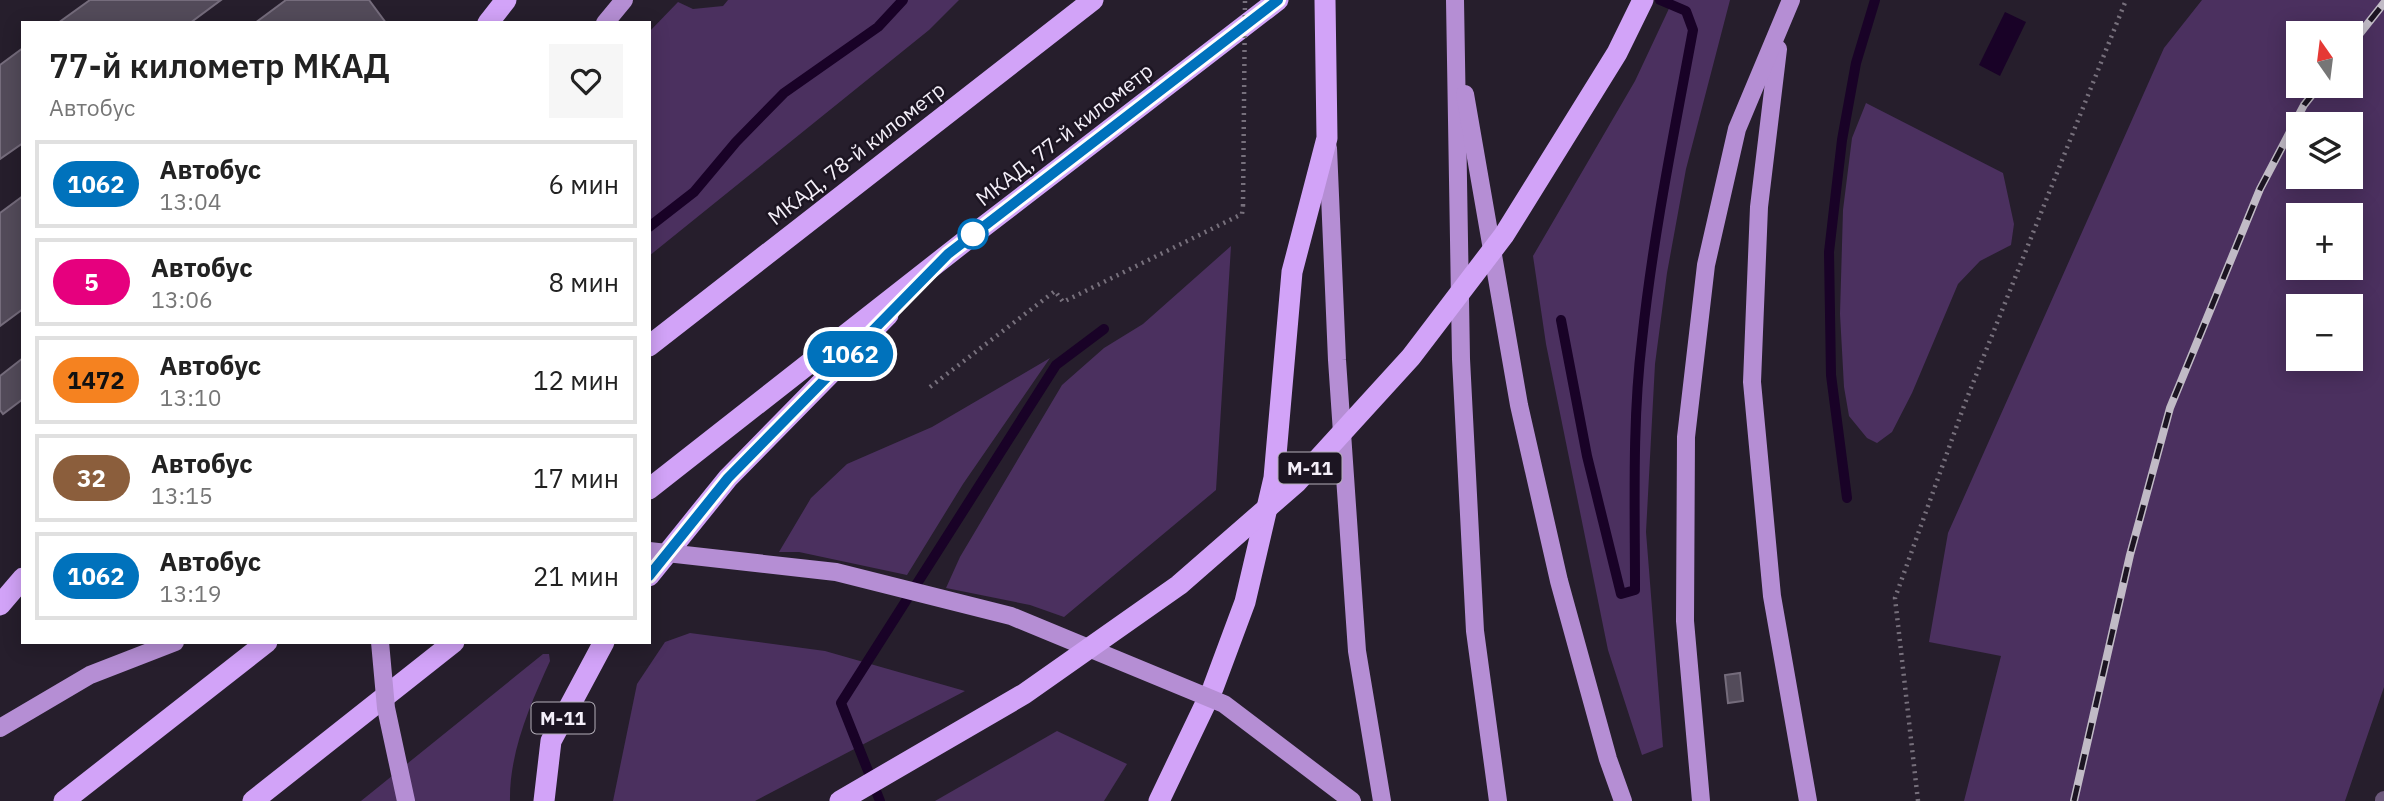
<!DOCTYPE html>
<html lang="ru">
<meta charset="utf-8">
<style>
:root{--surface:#fff;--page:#f6f6f6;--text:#222;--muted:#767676;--line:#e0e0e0}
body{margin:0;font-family:"IBM Plex Sans",sans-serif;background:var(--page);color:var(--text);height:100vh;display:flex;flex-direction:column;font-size:26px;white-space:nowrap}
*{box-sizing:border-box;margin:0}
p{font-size:23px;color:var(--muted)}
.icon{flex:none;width:38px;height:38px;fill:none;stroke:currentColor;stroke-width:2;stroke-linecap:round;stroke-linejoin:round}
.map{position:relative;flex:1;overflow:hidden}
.panel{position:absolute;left:21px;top:21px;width:630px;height:623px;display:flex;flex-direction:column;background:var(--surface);border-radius:0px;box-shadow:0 4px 18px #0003}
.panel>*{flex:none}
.badge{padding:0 14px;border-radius:23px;font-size:24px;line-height:46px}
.needle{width:46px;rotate:346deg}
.fabs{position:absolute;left:2286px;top:21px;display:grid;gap:14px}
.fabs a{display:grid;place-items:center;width:77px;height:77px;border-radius:0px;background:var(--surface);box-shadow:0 4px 18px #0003;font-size:35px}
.map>.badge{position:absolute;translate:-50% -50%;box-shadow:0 0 0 4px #fff}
.round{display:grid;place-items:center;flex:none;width:74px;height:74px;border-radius:0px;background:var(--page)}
.summary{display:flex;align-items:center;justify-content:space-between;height:119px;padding:0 28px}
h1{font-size:33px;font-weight:600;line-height:52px}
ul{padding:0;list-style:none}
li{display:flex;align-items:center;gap:21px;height:88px;margin:0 14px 10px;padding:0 14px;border:4px solid var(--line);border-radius:0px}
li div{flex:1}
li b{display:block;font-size:26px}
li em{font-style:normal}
li .badge{min-width:77px;font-weight:700;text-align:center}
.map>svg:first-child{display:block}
</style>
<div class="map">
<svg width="2384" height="801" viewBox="0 0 2384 801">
<rect width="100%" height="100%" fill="#261e2c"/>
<g fill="#4b305f" fill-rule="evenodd">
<polygon points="728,0 959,0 929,30 649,256 649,32 678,2 693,9 723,6"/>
<polygon points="1673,0 1730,0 1686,169 1667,273 1655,364 1646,532 1663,747 1642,755 1608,650 1546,344 1533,256 1635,81"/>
<path d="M2202 0H2384V687L2345 801H1964L2001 656 1929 642 1948 533 2164 48ZM2298 33H2350V86H2298ZM2298 124H2350V177H2298ZM2298 215H2350V268H2298ZM2298 306H2350V359H2298Z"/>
<polygon points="1866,103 2003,173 2014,224 2011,245 1980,261 1958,284 1912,393 1892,432 1877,443 1867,438 1849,416 1844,387 1840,314 1843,210 1852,138"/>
<polygon points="1231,246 1216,490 1064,617 1030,605 946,588 960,557 1062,385 1104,348 1143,324"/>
<polygon points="1050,358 963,484 907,575 799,552 779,552 811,498 847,464 932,427"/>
<polygon points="690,633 825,651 965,691 755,801 613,801 637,684 665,642"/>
<path d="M543 654H549L550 661C530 705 509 753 510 801H361Z"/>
<polygon points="1057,731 1127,764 1104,801 935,801"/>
</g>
<polygon fill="#190227" points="2005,12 2026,22 2000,76 1979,65"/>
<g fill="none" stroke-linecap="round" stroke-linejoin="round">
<g stroke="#190227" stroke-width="10">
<polyline points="649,227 694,192 736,142 784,93 878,27 903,0"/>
<path d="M1561 320 1587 456 1621 594 1635 590C1635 507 1632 422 1642 340 1653 236 1674 133 1693 30L1686 11 1660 0"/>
<polyline points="1847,498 1831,375 1829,252 1842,140 1856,63 1875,0"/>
<polyline points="880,801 841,703 1056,365 1104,329"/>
</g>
</g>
<g fill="#534b5a" stroke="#756c7c" stroke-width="2">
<polygon points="90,0 221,0 190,23 58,23"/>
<polygon points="286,0 369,0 386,23 255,23"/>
<polygon points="23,48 23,143 0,159 0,65"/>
<polygon points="23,196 23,309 0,326 0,213"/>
<polygon points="23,358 23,399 3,414 0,410 0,376"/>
<polygon points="1740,673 1743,701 1728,703 1725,675"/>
</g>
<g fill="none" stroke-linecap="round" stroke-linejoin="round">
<g stroke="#77707c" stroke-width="4.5" stroke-dasharray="2 5" stroke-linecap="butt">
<polyline points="930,387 1055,291 1063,302 1242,214 1243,206"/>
<polyline points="1918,801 1895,598 1965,403 2126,0"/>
</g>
<polyline stroke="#6b587a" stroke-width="18" points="2384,801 2384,800"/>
<g stroke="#b58ed4" stroke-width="18">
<polyline points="1455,0 1461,359 1475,631 1498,801"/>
<polyline points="605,23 624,0"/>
<polyline points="1778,49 1759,207 1752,382 1772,596 1808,801"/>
<polyline points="1465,94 1519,405 1559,581 1608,759 1623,801"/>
<polyline points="1328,148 1337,360 1357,651 1382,801"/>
<polyline points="0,728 90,675 175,642"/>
<polyline points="1701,801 1685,621 1686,437 1706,265 1737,129 1791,0"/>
</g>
<g stroke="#d2a3f8" stroke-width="21">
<polyline points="488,23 506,0"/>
<polyline points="649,346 1093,0"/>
<polyline points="649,489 974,234 1278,0"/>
<polyline points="649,576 728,478 888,315"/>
<polyline points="0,605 23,578"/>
<polyline points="64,801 267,642"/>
<polyline points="253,801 454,642"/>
<polyline points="544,801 551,741 604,642"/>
<polyline points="1159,801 1213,688 1245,602 1274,478 1292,272 1327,138 1325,0"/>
</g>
<defs>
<g id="rail">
<polyline points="2350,46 2384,3"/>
<polyline points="2074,801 2130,555 2170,408 2260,189 2304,105 2319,86"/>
</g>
</defs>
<use href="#rail" stroke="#c1bbc6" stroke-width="8"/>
<use href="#rail" stroke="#1c1522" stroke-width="5" stroke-dasharray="16" stroke-linecap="butt"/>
<polyline stroke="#77707c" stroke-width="4.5" stroke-dasharray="2 5" stroke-linecap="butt" points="1243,206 1245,0"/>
<g stroke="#b58ed4" stroke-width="18">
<polyline points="649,551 836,572 1011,616 1224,704 1352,801"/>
<polyline points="380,642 386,708 406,801"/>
</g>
<polyline stroke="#d2a3f8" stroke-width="21" points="840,801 1024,694 1179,585 1297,482 1411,357 1504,235 1617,53 1643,0"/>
</g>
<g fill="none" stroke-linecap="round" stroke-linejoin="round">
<defs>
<polyline id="line" points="649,576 728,478 948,254 1278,0"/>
</defs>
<use href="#line" stroke="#fff" stroke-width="16"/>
<use href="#line" stroke="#0072bc" stroke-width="10"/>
</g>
<circle fill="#fff" stroke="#0072bc" stroke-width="3.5" cx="973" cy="234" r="14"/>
<g text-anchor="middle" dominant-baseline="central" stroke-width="5" stroke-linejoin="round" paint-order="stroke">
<g fill="#1c1522" stroke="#b3aeb8" stroke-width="2">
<rect x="1278.5" y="452.5" width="63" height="31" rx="5"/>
<rect x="531.5" y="702.5" width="63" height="31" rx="5"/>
</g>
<g font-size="19" font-weight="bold" fill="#f4eff9">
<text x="1310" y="468">М-11</text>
<text x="563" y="718">М-11</text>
</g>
<g font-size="21" fill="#f4eff9" stroke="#1c1522">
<text transform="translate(1064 134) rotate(-38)">МКАД, 77-й километр</text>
<text transform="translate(856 153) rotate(-38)">МКАД, 78-й километр</text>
</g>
</g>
</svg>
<div class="fabs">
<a><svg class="needle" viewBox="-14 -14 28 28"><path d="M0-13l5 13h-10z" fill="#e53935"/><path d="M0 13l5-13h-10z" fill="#767676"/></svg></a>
<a><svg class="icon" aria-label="layers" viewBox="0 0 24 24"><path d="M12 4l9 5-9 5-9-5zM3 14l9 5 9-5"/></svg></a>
<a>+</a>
<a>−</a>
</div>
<b class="badge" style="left:850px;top:354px;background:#0072bc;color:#fff">1062</b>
<section class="panel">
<div class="summary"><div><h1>77-й километр МКАД</h1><p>Автобус</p></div><a class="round"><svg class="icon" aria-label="heart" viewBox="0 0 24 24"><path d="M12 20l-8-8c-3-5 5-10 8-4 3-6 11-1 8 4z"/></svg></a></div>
<ul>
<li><span class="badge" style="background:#0072bc;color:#fff">1062</span><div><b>Автобус</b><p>13:04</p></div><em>6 мин</em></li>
<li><span class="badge" style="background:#e6007e;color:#fff">5</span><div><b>Автобус</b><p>13:06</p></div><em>8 мин</em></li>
<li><span class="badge" style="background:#f58220;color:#111">1472</span><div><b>Автобус</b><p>13:10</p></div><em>12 мин</em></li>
<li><span class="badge" style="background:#8b5e3c;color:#fff">32</span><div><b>Автобус</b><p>13:15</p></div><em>17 мин</em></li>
<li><span class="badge" style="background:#0072bc;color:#fff">1062</span><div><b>Автобус</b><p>13:19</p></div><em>21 мин</em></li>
</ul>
</section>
</div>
